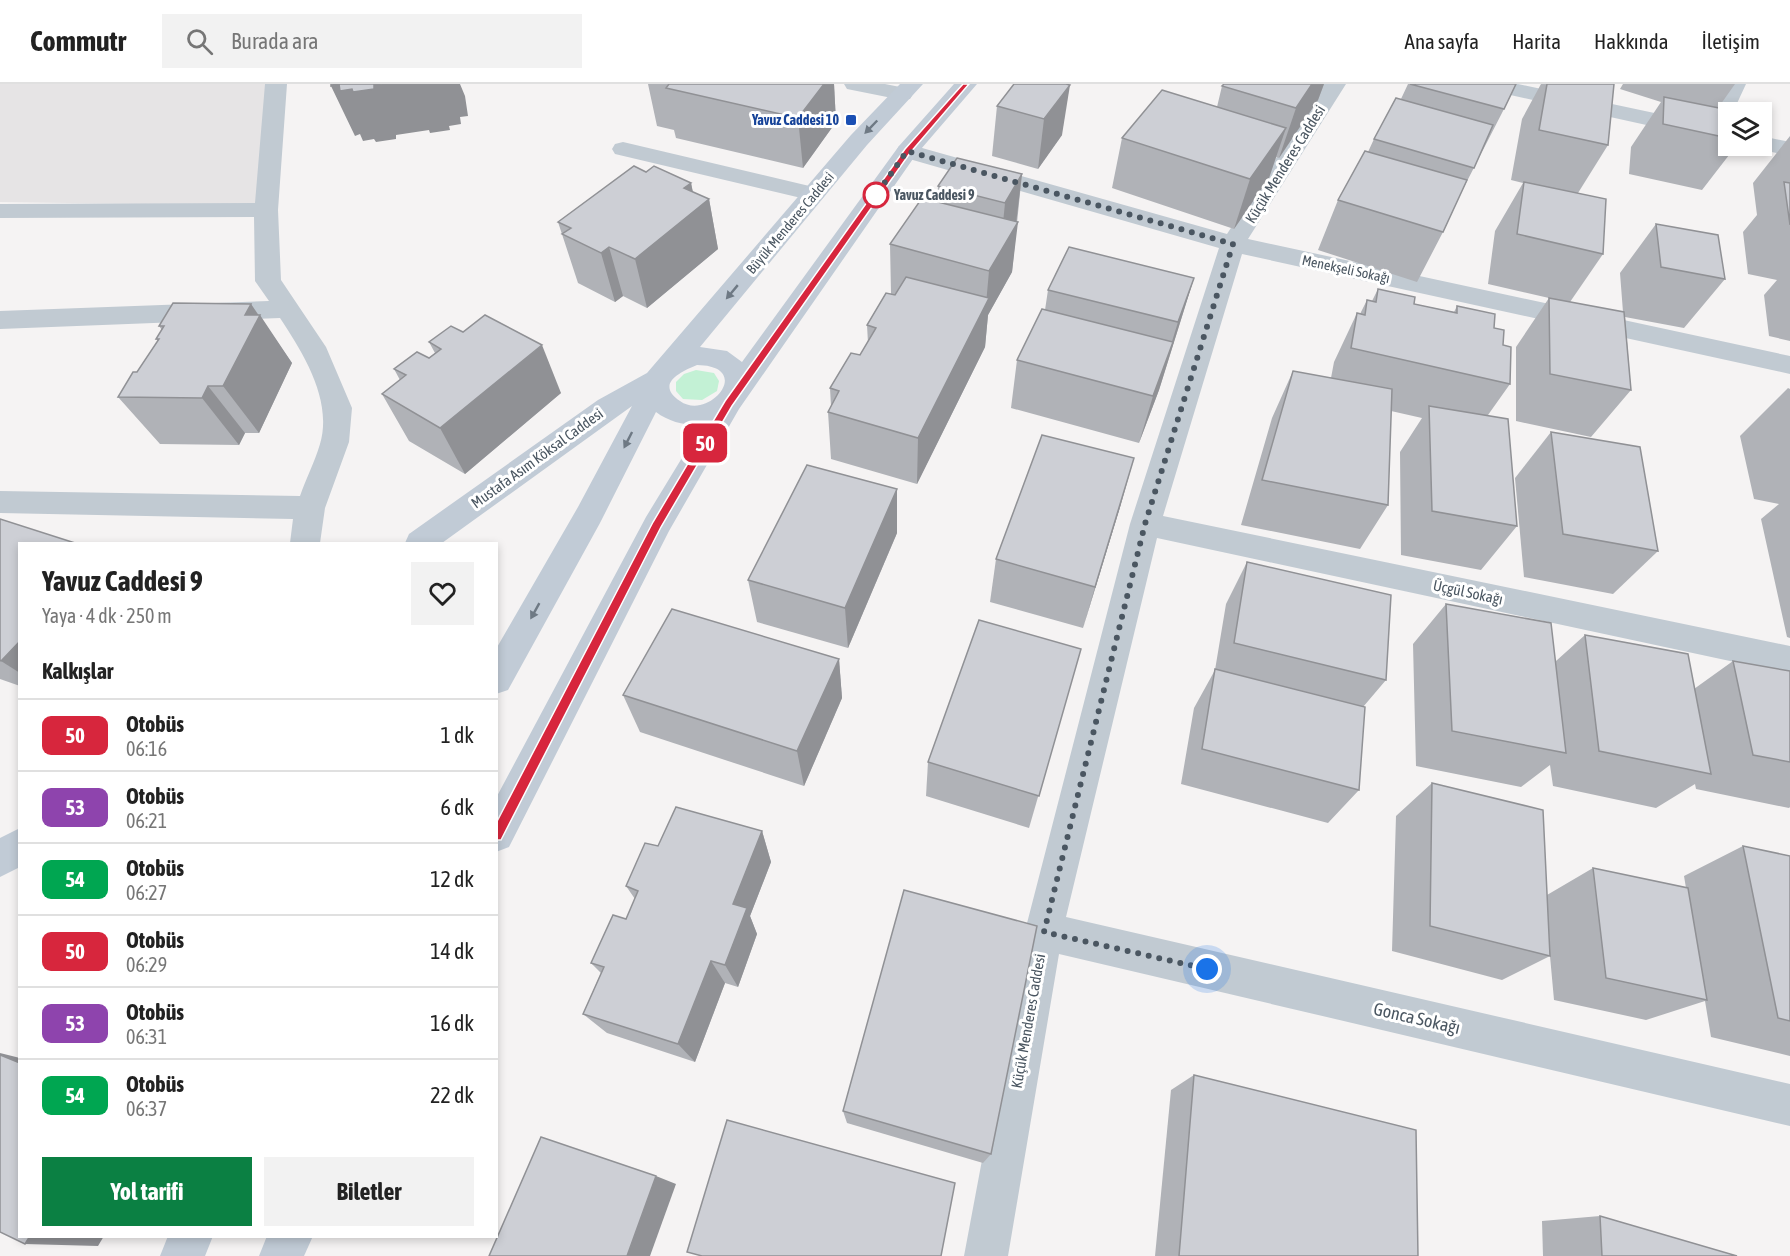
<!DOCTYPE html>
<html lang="tr">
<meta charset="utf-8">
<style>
:root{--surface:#fff;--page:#f2f2f2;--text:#222;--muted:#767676;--line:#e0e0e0;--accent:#0b8043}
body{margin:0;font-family:"Asap Condensed",sans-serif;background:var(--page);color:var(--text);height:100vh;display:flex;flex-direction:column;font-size:22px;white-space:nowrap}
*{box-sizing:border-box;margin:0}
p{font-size:20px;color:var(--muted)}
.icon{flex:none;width:33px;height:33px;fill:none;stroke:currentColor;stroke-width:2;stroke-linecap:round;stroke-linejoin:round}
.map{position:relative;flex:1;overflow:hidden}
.sheet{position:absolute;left:18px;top:458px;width:480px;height:696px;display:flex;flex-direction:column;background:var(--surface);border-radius:0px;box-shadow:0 3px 9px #0003}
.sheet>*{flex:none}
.badge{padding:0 12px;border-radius:9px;font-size:21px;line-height:39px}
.tools{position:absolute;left:1718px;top:18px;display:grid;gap:12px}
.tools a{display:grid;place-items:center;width:54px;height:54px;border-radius:0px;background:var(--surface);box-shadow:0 3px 9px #0003;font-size:30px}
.you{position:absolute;width:30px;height:30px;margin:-15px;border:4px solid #fff;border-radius:50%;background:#1a73e8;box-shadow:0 0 0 9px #1a73e833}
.map>.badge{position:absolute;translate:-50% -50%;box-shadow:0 0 0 3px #fff}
h2{padding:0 24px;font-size:22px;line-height:54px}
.round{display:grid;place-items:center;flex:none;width:63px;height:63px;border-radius:0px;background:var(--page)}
.overview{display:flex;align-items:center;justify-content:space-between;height:102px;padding:0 24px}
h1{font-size:28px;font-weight:700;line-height:45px}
.action{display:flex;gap:12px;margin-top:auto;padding:12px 24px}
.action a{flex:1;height:69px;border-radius:0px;background:var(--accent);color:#fff;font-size:24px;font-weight:700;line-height:69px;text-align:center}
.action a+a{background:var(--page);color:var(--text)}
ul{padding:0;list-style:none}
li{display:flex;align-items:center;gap:18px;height:72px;padding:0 24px;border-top:2px solid var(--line)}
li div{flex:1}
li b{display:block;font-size:22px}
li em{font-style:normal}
li .badge{min-width:66px;font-weight:700;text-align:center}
header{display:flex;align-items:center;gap:36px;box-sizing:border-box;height:84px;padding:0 30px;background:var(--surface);border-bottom:2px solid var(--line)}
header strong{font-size:28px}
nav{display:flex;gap:33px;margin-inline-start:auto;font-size:21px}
.search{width:420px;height:54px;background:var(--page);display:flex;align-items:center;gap:15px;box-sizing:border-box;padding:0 21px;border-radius:0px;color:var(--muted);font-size:22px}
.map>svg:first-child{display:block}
</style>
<header>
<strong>Commutr</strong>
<div class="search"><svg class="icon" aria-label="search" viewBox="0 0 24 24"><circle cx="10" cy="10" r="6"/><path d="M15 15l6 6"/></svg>Burada ara</div>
<nav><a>Ana sayfa</a><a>Harita</a><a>Hakkında</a><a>İletişim</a></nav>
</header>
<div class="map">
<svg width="1790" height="1172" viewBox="0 0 1790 1172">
<rect width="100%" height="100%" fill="#f5f3f3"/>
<polygon fill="#e6e4e5" points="0,0 276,0 271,122 0,118"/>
<polygon fill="#c3f1d5" points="696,286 714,289 719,297 717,307 702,316 683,315 676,307 676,298 684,290"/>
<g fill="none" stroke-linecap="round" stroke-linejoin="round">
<g fill="#c1cad2" fill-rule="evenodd">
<path d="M265 0H287L278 126 281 196 326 263 352 324 349 358 325 424 320 459H290L293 435 0 429V407L300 412C306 395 315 377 320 360 333 316 303 269 280 234L0 245V227L269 217 255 197 254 133 0 134V120L255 119Z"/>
<polygon points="844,0 885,0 910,5 913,10 910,15 902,16 847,5"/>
<polygon points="1324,0 1346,0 1248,155 1790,272 1790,290 1242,170 1163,432 1790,562 1790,590 1157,454 1066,833 1790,1000 1790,1042 1059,870 1008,1172 964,1172 1025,847 1130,440 1219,164 899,72 896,67 899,62 907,60 915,62 1227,150"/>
<polygon points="1477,0 1518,0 1706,40 1724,0 1746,0 1733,28 1728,28 1726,45 1728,45 1728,59 1488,6 1480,5"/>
<polygon points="1761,52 1790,58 1790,72 1753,64 1751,62 1761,62"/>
<polygon points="623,58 822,105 826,110 822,115 814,117 615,70 612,65 615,60"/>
</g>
<g fill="#c1cbd6" fill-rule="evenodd">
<path d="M900 0H923L867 61 700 263 727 267 742 278 899 62 954 0H977L915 72 739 325 669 447 509 763 496 768V714L646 433 702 341C686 342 669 338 656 328L600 439 508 606 496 610V565L578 423 632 322 442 459H405L409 450 598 316 647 289 851 51ZM697 281C755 282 709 338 680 317 655 300 680 288 697 281Z"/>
<polygon points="20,744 20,783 0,793 0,754"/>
<polygon points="168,1152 213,1152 205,1172 160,1172"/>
<polygon points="267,1152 313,1152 304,1172 259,1172"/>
</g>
</g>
<g fill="#b0b2b7">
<polygon points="648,0 834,0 836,38 803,84 676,54 674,46 657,42"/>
<polygon points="1014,0 1062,51 1038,85 992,72 997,22"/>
<polygon points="1324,0 1318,16 1279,74 1276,73 1269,94 1234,145 1112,104 1122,54 1217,23 1222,2"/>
<polygon points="1408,0 1516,0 1504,25 1463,105 1443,148 1417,198 1318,166 1338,116 1368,68 1374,55 1401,15"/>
<polygon points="1541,0 1614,0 1608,61 1578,109 1603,170 1570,218 1623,228 1620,189 1656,140 1725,195 1684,244 1625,233 1631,306 1591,353 1516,337 1516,263 1549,214 1488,200 1495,147 1523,99 1511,96 1522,35"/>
<polygon points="1623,0 1735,0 1718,24 1728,28 1728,62 1736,62 1702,106 1629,90 1631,63 1661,18 1620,5"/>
<polygon points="1790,52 1790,257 1769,252 1764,211 1777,196 1748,190 1743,148 1757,131 1753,99"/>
<polygon points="646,88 691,99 693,108 709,115 718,165 647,224 623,212 615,218 578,199 558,138"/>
<polygon points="1022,90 1012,188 988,231 985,263 917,400 831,375 828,328 831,322 830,304 860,271 868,259 867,241 891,209 890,160 937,118 938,102"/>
<polygon points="1194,194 1159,306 1139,359 1011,324 1017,276 1045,226 1048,206"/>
<polygon points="1378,205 1414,220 1454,228 1457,222 1494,244 1503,261 1510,300 1488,331 1517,442 1481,486 1401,471 1400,368 1422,334 1391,327 1388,421 1360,465 1241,441 1272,334 1293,287 1331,294 1334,278 1357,229 1360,230 1367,216 1372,217"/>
<polygon points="251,220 292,279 259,349 245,349 239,361 160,360 118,313 137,288 158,257 156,255 162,246 159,242"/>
<polygon points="429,258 561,309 465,390 409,357 382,310 400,296 394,285 429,274 435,269"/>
<polygon points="1788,304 1790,305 1790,554 1787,553 1761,435 1779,420 1754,415 1740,352"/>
<polygon points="1551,348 1658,467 1613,510 1524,493 1515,394"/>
<polygon points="897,405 897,449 848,564 757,538 748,496"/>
<polygon points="1121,420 1083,544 990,518 996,475"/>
<polygon points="0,435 20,459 20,602 0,595"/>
<polygon points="1247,478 1386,596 1363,623 1359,706 1328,739 1181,700 1194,624 1215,586 1226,520"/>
<polygon points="1446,520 1556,577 1585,551 1694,605 1733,577 1790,587 1790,723 1789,724 1696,705 1695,700 1656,724 1553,702 1550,681 1521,703 1416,682 1413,560"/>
<polygon points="1081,565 1029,744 926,712 928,678"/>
<polygon points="839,575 842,614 804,702 640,648 623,611"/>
<polygon points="1432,699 1547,811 1593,784 1686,804 1684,792 1743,762 1790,772 1790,972 1711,953 1705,917 1646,936 1554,916 1550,872 1502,896 1392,867 1396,732"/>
<polygon points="762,747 771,778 750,832 757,850 738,903 725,899 695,978 607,949 583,930 601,889 591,879 626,835 635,815 626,802 658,762"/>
<polygon points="1194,991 1418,1172 1155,1172 1171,1006"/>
<polygon points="843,1027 991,1070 983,1079 847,1039"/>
<polygon points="1600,1132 1737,1172 1543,1172 1542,1137"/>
</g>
<g fill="#909195">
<polygon points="339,0 374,1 382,0 460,0 465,12 468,32 460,33 461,40 449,42 450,46 430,49 429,46 396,51 396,55 376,58 374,55 363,57 360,50 355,52 331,2"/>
<polygon points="824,0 834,0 836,38 803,84 798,34"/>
<polygon points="1312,0 1324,0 1318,16 1279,74 1296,24"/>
<polygon points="1070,1 1062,51 1038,85 1044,35"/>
<polygon points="1286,44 1269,94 1234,145 1250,95"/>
<polygon points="1022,90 1016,140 1000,169 1005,119"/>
<polygon points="691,99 696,125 709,115 718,165 647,224 635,175 684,104"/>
<polygon points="1018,138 1012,188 988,231 985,263 917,400 918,354 986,220 989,187"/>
<polygon points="609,163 623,212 615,218 601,169"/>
<polygon points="1194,194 1159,306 1139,359 1153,312 1166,277 1178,238"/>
<polygon points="251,220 259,232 260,231 292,279 259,349 223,302 245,231"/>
<polygon points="542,261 561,309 465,390 440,344"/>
<polygon points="208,302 245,349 239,361 202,314"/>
<polygon points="1134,374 1121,420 1083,544 1095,503"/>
<polygon points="897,405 897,449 848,564 845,524"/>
<polygon points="20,557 20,589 1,577"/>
<polygon points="839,575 842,614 804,702 797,667"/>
<polygon points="762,747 771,778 750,832 757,850 738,903 725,881 733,820"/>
<polygon points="711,877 725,899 695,978 678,960"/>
<polygon points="0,969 20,974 20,979 0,971"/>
<polygon points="656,1092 676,1100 650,1172 627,1172"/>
<polygon points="30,1152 104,1152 98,1162 25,1160"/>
</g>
<g fill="#cdcfd5" stroke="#909195" stroke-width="1.5">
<polygon points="331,0 382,0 374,1 374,5 353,8 352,5 340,7 339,0 331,2"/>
<polygon points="669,0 824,0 798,34 666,4"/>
<polygon points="1014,0 1066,0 1070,1 1044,35 997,22"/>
<polygon points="1224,0 1312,0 1296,24 1222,2"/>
<polygon points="1410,0 1516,0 1504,25"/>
<polygon points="1547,0 1614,0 1608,61 1539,46"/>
<polygon points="1162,6 1286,44 1250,95 1122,54"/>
<polygon points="1664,13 1739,28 1728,28 1728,54 1663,40"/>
<polygon points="1396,14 1493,41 1474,84 1374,55"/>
<polygon points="1365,67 1467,96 1443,148 1338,116"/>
<polygon points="957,74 1022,90 1005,119 938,102"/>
<polygon points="634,82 646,88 654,82 691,99 684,104 709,115 635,175 609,163 601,169 562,150 571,144 558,138"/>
<polygon points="1524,98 1606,115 1603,170 1517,150"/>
<polygon points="1784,98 1790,99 1790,141"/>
<polygon points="922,114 1018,138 989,187 890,160"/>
<polygon points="1656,140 1718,151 1725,195 1661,183"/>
<polygon points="1069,163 1194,194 1178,238 1048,206"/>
<polygon points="906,193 989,214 918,354 828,328 839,307 830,304 851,269 860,271 876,244 867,241 886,209 895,211"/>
<polygon points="1378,205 1415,213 1414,220 1457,229 1457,222 1495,230 1494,244 1504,246 1503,261 1511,263 1510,300 1351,264 1357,229 1365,231 1367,216 1376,218"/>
<polygon points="1549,214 1624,228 1631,306 1550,290"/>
<polygon points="173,219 251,220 245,231 260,231 223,302 208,302 202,314 118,313 133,288 137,288 159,255 156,255 164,242 159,242"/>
<polygon points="1042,225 1173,258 1153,312 1017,276"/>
<polygon points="485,231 542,261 440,344 382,310 406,291 394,285 417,268 429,274 441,265 429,258 451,242 463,248"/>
<polygon points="1293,287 1392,305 1388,421 1262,396"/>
<polygon points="1429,322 1508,335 1517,442 1432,427"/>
<polygon points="1551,348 1640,363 1658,467 1563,450"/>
<polygon points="1042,351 1134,374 1095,503 996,475"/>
<polygon points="807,381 897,405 845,524 748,496"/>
<polygon points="0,435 75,459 20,459 20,557 1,577 0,576"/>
<polygon points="1247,478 1391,511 1386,596 1234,559"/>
<polygon points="1446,520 1551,539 1566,669 1452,647"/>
<polygon points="672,525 839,575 797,667 623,611"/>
<polygon points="979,536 1081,565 1039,712 928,678"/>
<polygon points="1585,551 1688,570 1711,690 1599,667"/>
<polygon points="1733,577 1790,587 1790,678 1753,671"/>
<polygon points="1215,585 1365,623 1359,706 1202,665"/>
<polygon points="1432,699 1543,726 1550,872 1430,842"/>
<polygon points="676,723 762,747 733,820 747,824 725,881 711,877 678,960 583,930 604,883 591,879 613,831 626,835 638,807 626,802 645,759 658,762"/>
<polygon points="1743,762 1790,772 1790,937 1778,934"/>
<polygon points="1593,784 1688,804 1707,916 1606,894"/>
<polygon points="904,806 1037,842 991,1070 843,1027"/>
<polygon points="0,971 20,979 20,1152 30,1152 25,1160 0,1148"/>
<polygon points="1194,991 1416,1046 1418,1172 1179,1172"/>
<polygon points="727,1036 955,1099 941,1172 702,1172 687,1168"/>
<polygon points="541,1053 656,1092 627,1172 489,1172"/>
<polygon points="1600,1132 1737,1172 1602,1172"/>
</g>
<defs><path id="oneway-solid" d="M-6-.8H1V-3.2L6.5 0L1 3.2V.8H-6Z" transform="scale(1.5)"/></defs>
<g fill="#6e7984">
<use href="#oneway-solid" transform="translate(871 43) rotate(134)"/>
<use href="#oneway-solid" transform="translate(732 208) rotate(130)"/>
<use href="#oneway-solid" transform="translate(628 356) rotate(117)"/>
<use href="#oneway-solid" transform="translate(535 527) rotate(119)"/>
</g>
<polygon fill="#d7263d" stroke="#fff" stroke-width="1.5" points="963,0 969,0 910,69 732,322 661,443 501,756 492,756 490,751 492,747 653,438 725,317 905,65"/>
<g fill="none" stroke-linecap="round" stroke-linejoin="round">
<polyline stroke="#4a5661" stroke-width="6" stroke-dasharray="0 10.8" points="876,111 871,118 907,67 1233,160 1145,440 1044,848 1207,885"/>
</g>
<rect fill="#1a4fb4" stroke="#fff" stroke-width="2" x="845" y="30" width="12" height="12" rx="3"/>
<circle fill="#fff" stroke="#d7263d" stroke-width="3" cx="876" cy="111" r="12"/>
<g text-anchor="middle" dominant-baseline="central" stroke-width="6" stroke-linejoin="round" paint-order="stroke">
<g font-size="14" font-weight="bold" fill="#164399" stroke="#fff" text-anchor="end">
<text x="839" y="36">Yavuz Caddesi 10</text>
</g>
<g font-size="14" font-weight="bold" fill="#4a5661" stroke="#fff" text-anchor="start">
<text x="894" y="111">Yavuz Caddesi 9</text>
</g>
<g font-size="14" fill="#4a5661" stroke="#fff">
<text transform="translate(790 139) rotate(-50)">Büyük Menderes Caddesi</text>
<text transform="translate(1346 185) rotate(12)">Menekşeli Sokağı</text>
</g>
<g font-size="15" fill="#4a5661" stroke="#fff">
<text transform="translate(1285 80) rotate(-58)">Küçük Menderes Caddesi</text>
<text transform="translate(537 374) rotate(-36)">Mustafa Asım Köksal Caddesi</text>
<text transform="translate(1468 508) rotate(12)">Üçgül Sokağı</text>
<text transform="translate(1028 937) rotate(-80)">Küçük Menderes Caddesi</text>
</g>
<g font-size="18" fill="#4a5661" stroke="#fff">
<text transform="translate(1417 934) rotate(13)">Gonca Sokağı</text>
</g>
</g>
</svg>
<div class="tools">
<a><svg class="icon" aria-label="layers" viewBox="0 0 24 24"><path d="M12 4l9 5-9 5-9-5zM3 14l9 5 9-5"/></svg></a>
</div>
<div class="you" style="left:1207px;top:885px"></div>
<b class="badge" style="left:705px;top:359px;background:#d7263d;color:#fff">50</b>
<section class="sheet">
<div class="overview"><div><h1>Yavuz Caddesi 9</h1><p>Yaya · 4 dk · 250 m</p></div><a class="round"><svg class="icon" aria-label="heart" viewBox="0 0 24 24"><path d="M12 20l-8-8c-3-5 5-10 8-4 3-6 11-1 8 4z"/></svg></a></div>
<h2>Kalkışlar</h2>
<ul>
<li><span class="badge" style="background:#d7263d;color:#fff">50</span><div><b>Otobüs</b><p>06:16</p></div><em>1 dk</em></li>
<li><span class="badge" style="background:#8e44ad;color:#fff">53</span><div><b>Otobüs</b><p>06:21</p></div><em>6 dk</em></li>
<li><span class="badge" style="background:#00a651;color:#fff">54</span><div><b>Otobüs</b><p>06:27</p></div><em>12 dk</em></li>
<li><span class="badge" style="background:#d7263d;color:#fff">50</span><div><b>Otobüs</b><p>06:29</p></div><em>14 dk</em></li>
<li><span class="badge" style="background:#8e44ad;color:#fff">53</span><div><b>Otobüs</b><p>06:31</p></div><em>16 dk</em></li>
<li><span class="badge" style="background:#00a651;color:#fff">54</span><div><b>Otobüs</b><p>06:37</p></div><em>22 dk</em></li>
</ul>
<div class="action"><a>Yol tarifi</a><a>Biletler</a></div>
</section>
</div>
